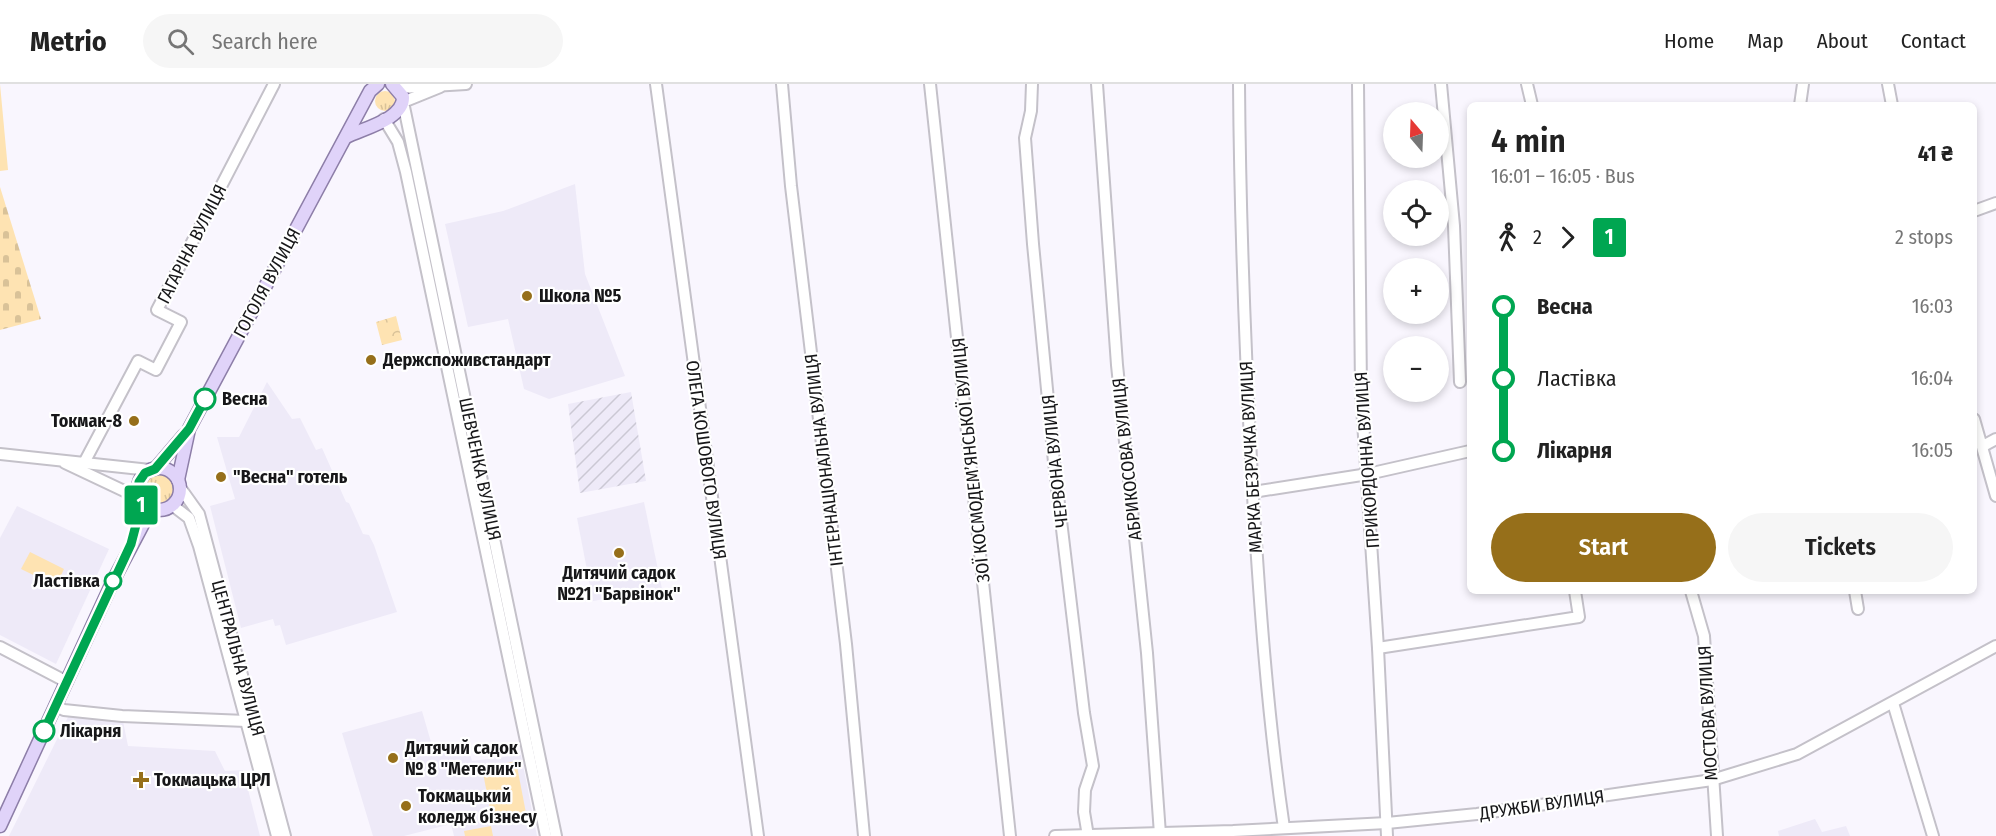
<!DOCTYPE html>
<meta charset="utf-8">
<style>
:root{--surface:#fff;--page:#f6f6f6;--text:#222;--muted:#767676;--line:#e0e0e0;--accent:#966f1a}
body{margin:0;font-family:"Fira Sans Condensed",sans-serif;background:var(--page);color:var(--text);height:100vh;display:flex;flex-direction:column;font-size:22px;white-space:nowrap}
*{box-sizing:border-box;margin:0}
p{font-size:20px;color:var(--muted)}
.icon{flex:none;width:33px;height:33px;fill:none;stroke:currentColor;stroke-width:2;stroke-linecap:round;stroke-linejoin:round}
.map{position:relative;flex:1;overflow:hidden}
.drawer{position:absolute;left:1467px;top:18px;width:510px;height:492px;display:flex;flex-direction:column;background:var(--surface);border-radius:9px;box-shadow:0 3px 9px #0003}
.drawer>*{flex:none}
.badge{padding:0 12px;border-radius:4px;font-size:21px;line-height:39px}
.needle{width:39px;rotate:341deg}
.fabs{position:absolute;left:1383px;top:18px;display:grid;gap:12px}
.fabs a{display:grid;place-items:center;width:66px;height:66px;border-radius:50%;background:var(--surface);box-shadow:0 3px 9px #0003;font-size:30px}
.map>.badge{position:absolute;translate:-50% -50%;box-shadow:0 0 0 3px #fff}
.legs{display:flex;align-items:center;gap:9px;height:66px;padding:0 24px;font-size:20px}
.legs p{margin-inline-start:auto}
.head{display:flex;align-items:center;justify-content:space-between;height:102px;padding:0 24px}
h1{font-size:33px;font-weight:600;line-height:45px}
.action{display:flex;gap:12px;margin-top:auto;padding:12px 24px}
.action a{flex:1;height:69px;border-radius:36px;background:var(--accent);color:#fff;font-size:24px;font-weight:600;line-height:69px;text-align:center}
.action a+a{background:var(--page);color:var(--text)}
ul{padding:0 24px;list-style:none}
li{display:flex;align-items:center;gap:21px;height:72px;font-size:22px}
li i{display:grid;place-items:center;width:9px;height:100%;margin:0 8px;background:currentColor}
li i::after{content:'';width:15px;height:15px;margin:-8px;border:4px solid;border-radius:50%;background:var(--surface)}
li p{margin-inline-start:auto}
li:first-child i{background:linear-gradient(#0000 50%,currentColor 0)}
li:last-child i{background:linear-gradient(currentColor 50%,#0000 0)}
header{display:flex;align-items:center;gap:36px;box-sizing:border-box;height:84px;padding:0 30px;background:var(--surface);border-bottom:2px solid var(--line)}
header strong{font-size:28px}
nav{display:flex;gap:33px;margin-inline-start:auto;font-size:21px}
.search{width:420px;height:54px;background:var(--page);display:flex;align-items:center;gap:15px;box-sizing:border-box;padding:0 21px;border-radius:33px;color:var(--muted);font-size:22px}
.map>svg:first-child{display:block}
</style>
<header>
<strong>Metrio</strong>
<div class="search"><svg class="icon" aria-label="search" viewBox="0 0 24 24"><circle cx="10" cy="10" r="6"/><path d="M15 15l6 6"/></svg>Search here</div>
<nav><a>Home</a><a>Map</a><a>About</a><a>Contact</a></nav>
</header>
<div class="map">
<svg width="1996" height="752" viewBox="0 0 1996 752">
<defs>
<pattern id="industrial-furrows" width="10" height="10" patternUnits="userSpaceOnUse" patternTransform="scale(1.5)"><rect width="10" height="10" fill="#eeeaf8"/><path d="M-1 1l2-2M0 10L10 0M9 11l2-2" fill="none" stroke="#cbc8d4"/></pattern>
<pattern id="grass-tufts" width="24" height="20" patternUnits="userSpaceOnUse" patternTransform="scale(1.5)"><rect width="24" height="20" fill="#fee3b2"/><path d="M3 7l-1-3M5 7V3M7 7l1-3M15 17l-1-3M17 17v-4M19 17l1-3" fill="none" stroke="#d9c298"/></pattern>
<pattern id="cemetery-stones" width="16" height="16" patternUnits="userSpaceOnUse" patternTransform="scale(1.5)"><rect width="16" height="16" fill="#fee3b2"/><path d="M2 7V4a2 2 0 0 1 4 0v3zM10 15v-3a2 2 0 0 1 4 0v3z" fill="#d9c298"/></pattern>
<pattern id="park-crowns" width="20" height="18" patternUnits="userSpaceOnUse" patternTransform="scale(1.5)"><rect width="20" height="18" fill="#fee3b2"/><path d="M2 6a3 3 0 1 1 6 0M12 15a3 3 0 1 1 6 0" fill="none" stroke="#d9c298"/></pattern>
</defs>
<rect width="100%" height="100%" fill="#f9f6fe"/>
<g fill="#eeeaf8">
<polygon points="575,100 585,190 625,292 549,315 524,305 508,235 468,243 445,140 503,127"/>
<polygon points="267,298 292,335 300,334 316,366 322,364 346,418 349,419 363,450 369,451 374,461 397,528 286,561 280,541 275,542 273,535 241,544 210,422 235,415 217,353 239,353"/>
<polygon points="644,418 662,505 593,517 577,434"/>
<polygon points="17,422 109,465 56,580 0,551 0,454"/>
<polygon points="422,627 433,665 466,656 472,677 521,671 537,752 454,752 451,740 404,752 373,752 342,649"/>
<polygon points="69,631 123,637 128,662 215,667 225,687 243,686 260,752 9,752"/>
<polygon points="1815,735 1822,748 1846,742 1850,752 1779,752 1778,747"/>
</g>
<polygon fill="url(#industrial-furrows)" points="631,308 646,397 580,409 568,320"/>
<g fill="url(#grass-tufts)">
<circle cx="385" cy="17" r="10"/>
<circle cx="159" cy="405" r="16"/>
</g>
<polygon fill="url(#cemetery-stones)" points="0,103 41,235 0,246"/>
<polygon fill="url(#park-crowns)" points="396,232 402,256 382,261 376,238"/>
<g fill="#fee3b2">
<polygon points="0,0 8,86 0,87"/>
<polygon points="30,468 64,485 56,502 21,485"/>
<polygon points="516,677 526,729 492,735 482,684"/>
<polygon points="491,742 493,752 465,752 464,747"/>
</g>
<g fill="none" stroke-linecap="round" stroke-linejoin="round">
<defs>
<g id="minor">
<polyline points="656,0 758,752"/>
<polyline points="782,0 791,102 846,560 864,752"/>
<polyline points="930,0 1010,752"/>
<polyline points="1032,0 1031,27 1025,54 1033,160 1054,378 1084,629 1093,682 1085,706 1084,728 1088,752"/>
<polyline points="1097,0 1117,281 1147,569 1160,750"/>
<path d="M1239 0C1240 132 1245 263 1252 395 1259 512 1267 628 1284 744"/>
<polyline points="1358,0 1361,307 1378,564 1387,752"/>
<polyline points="1441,0 1454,142 1460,298"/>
<polyline points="1527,0 1532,21"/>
<polyline points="1888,0 1892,21"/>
<polyline points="440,3 403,18 556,752"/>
<polyline points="399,4 466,0"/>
<polyline points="1800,21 1803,0"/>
<polyline points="384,35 398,58 406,88 546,752"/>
<polyline points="1974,127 1996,119"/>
<polyline points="1974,335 1996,412"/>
<polyline points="1983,362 1996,355"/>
<polyline points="0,370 150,386"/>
<polyline points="85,377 138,277 156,286 181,238 157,226 274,0"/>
<polyline points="65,379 139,414"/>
<polyline points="179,402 199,430 285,752"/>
<polyline points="1253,408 1368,390 1470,367"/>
<polyline points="172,421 189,434 199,462 277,752"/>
<polyline points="1691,507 1704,552 1717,752"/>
<polyline points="1855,507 1858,525"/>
<polyline points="0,563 67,598"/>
<polyline points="1378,564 1579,533 1575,507"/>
<polyline points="1893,619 1933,752"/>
<polyline points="56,622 64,626 122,632 246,637"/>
<polyline points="1055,752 1233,747 1387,739 1477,730 1712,696 1797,670 1996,562"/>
</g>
<g id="major">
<path d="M346 53C364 44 404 35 403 13L392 0"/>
<circle cx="159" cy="405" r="21"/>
<polyline points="155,385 184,351"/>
<polyline points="178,396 189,345 370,7 378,0"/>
<polyline points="0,742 113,497 151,425"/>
</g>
</defs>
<use href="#minor" stroke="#c4c1c9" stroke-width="14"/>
<use href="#major" stroke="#8d7ea8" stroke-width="15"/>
<use href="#minor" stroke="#fff" stroke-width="10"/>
<use href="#major" stroke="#e0d3f9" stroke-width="12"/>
</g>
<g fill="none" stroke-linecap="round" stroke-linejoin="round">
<defs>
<polyline id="line-1" points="44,647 131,460 142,418 138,409 139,398 145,389 155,385 189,345 205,315"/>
</defs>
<use href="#line-1" stroke="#fff" stroke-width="14"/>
<use href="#line-1" stroke="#00a651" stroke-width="9"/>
</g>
<g fill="#966f1a" stroke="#fff" stroke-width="2">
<circle cx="527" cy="212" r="6"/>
<circle cx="371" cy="276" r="6"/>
<circle cx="134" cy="337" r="6"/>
<circle cx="221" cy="393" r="6"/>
<circle cx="619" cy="469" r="6"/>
<circle cx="393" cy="674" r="6"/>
<path d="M138 687h6v6h6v6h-6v6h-6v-6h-6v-6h6z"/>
<circle cx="406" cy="722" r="6"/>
</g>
<g fill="#fff" stroke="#00a651" stroke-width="3">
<circle cx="205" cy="315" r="10"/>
<circle cx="113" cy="497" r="8"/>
<circle cx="44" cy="647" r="10"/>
</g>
<g text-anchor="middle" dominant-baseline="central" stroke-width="4.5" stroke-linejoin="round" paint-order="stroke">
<g font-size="18" fill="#171719" stroke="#fff">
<text transform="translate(192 160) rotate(-63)">ГАГАРІНА ВУЛИЦЯ</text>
<text transform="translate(267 199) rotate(-62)">ГОГОЛЯ ВУЛИЦЯ</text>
<text transform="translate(1251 373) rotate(-93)">МАРКА БЕЗРУЧКА ВУЛИЦЯ</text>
<text transform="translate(1127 375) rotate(-96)">АБРИКОСОВА ВУЛИЦЯ</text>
<text transform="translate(706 376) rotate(82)">ОЛЕГА КОШОВОГО ВУЛИЦЯ</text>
<text transform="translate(824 376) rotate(-97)">ІНТЕРНАЦІОНАЛЬНА ВУЛИЦЯ</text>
<text transform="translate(971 376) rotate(-96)">ЗОЇ КОСМОДЕМ’ЯНСЬКОЇ ВУЛИЦЯ</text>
<text transform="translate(1367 376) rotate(-94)">ПРИКОРДОННА ВУЛИЦЯ</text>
<text transform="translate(1055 377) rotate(-96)">ЧЕРВОНА ВУЛИЦЯ</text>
<text transform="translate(480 385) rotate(78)">ШЕВЧЕНКА ВУЛИЦЯ</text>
<text transform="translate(238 574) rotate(75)">ЦЕНТРАЛЬНА ВУЛИЦЯ</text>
<text transform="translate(1708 629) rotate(-93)">МОСТОВА ВУЛИЦЯ</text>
<text transform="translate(1542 721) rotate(-8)">ДРУЖБИ ВУЛИЦЯ</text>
</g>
<g font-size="18" font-weight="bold" fill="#171719" stroke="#fff" text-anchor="start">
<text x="539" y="212">Школа №5</text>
<text x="383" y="276">Держспоживстандарт</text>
<text x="122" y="337" text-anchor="end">Токмак-8</text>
<text x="233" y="393">"Весна" готель</text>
<text x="619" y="489" text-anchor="middle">Дитячий садок<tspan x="619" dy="21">№21 "Барвінок"</tspan></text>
<text x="405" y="664">Дитячий садок<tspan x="405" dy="21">№ 8 "Метелик"</tspan></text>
<text x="154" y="696">Токмацька ЦРЛ</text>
<text x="418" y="712">Токмацький<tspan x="418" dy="21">коледж бізнесу</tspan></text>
</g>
<g font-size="18" font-weight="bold" fill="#171719" stroke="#fff" text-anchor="start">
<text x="222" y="315">Весна</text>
<text x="100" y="497" text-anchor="end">Ластівка</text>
<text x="60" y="647">Лікарня</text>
</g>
</g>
</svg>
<div class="fabs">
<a><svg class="needle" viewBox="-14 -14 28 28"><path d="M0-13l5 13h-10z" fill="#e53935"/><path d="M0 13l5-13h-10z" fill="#767676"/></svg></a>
<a><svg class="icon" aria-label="locate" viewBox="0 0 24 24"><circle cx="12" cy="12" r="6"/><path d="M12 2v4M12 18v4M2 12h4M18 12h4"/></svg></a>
<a>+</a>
<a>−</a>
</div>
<b class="badge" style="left:141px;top:421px;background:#00a651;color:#fff">1</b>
<section class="drawer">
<div class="head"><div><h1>4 min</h1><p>16:01 – 16:05 · Bus</p></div><b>41 ₴</b></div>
<div class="legs"><svg class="icon" aria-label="walk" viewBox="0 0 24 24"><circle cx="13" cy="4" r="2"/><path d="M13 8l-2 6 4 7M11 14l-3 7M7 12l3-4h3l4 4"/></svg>2<svg class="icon" aria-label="forward" viewBox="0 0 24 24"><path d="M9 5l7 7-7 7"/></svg><b class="badge" style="background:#00a651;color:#fff">1</b><p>2 stops</p></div>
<ul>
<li><i style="color:#00a651"></i><b>Весна</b><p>16:03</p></li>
<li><i style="color:#00a651"></i><span>Ластівка</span><p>16:04</p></li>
<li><i style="color:#00a651"></i><b>Лікарня</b><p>16:05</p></li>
</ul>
<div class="action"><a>Start</a><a>Tickets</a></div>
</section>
</div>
